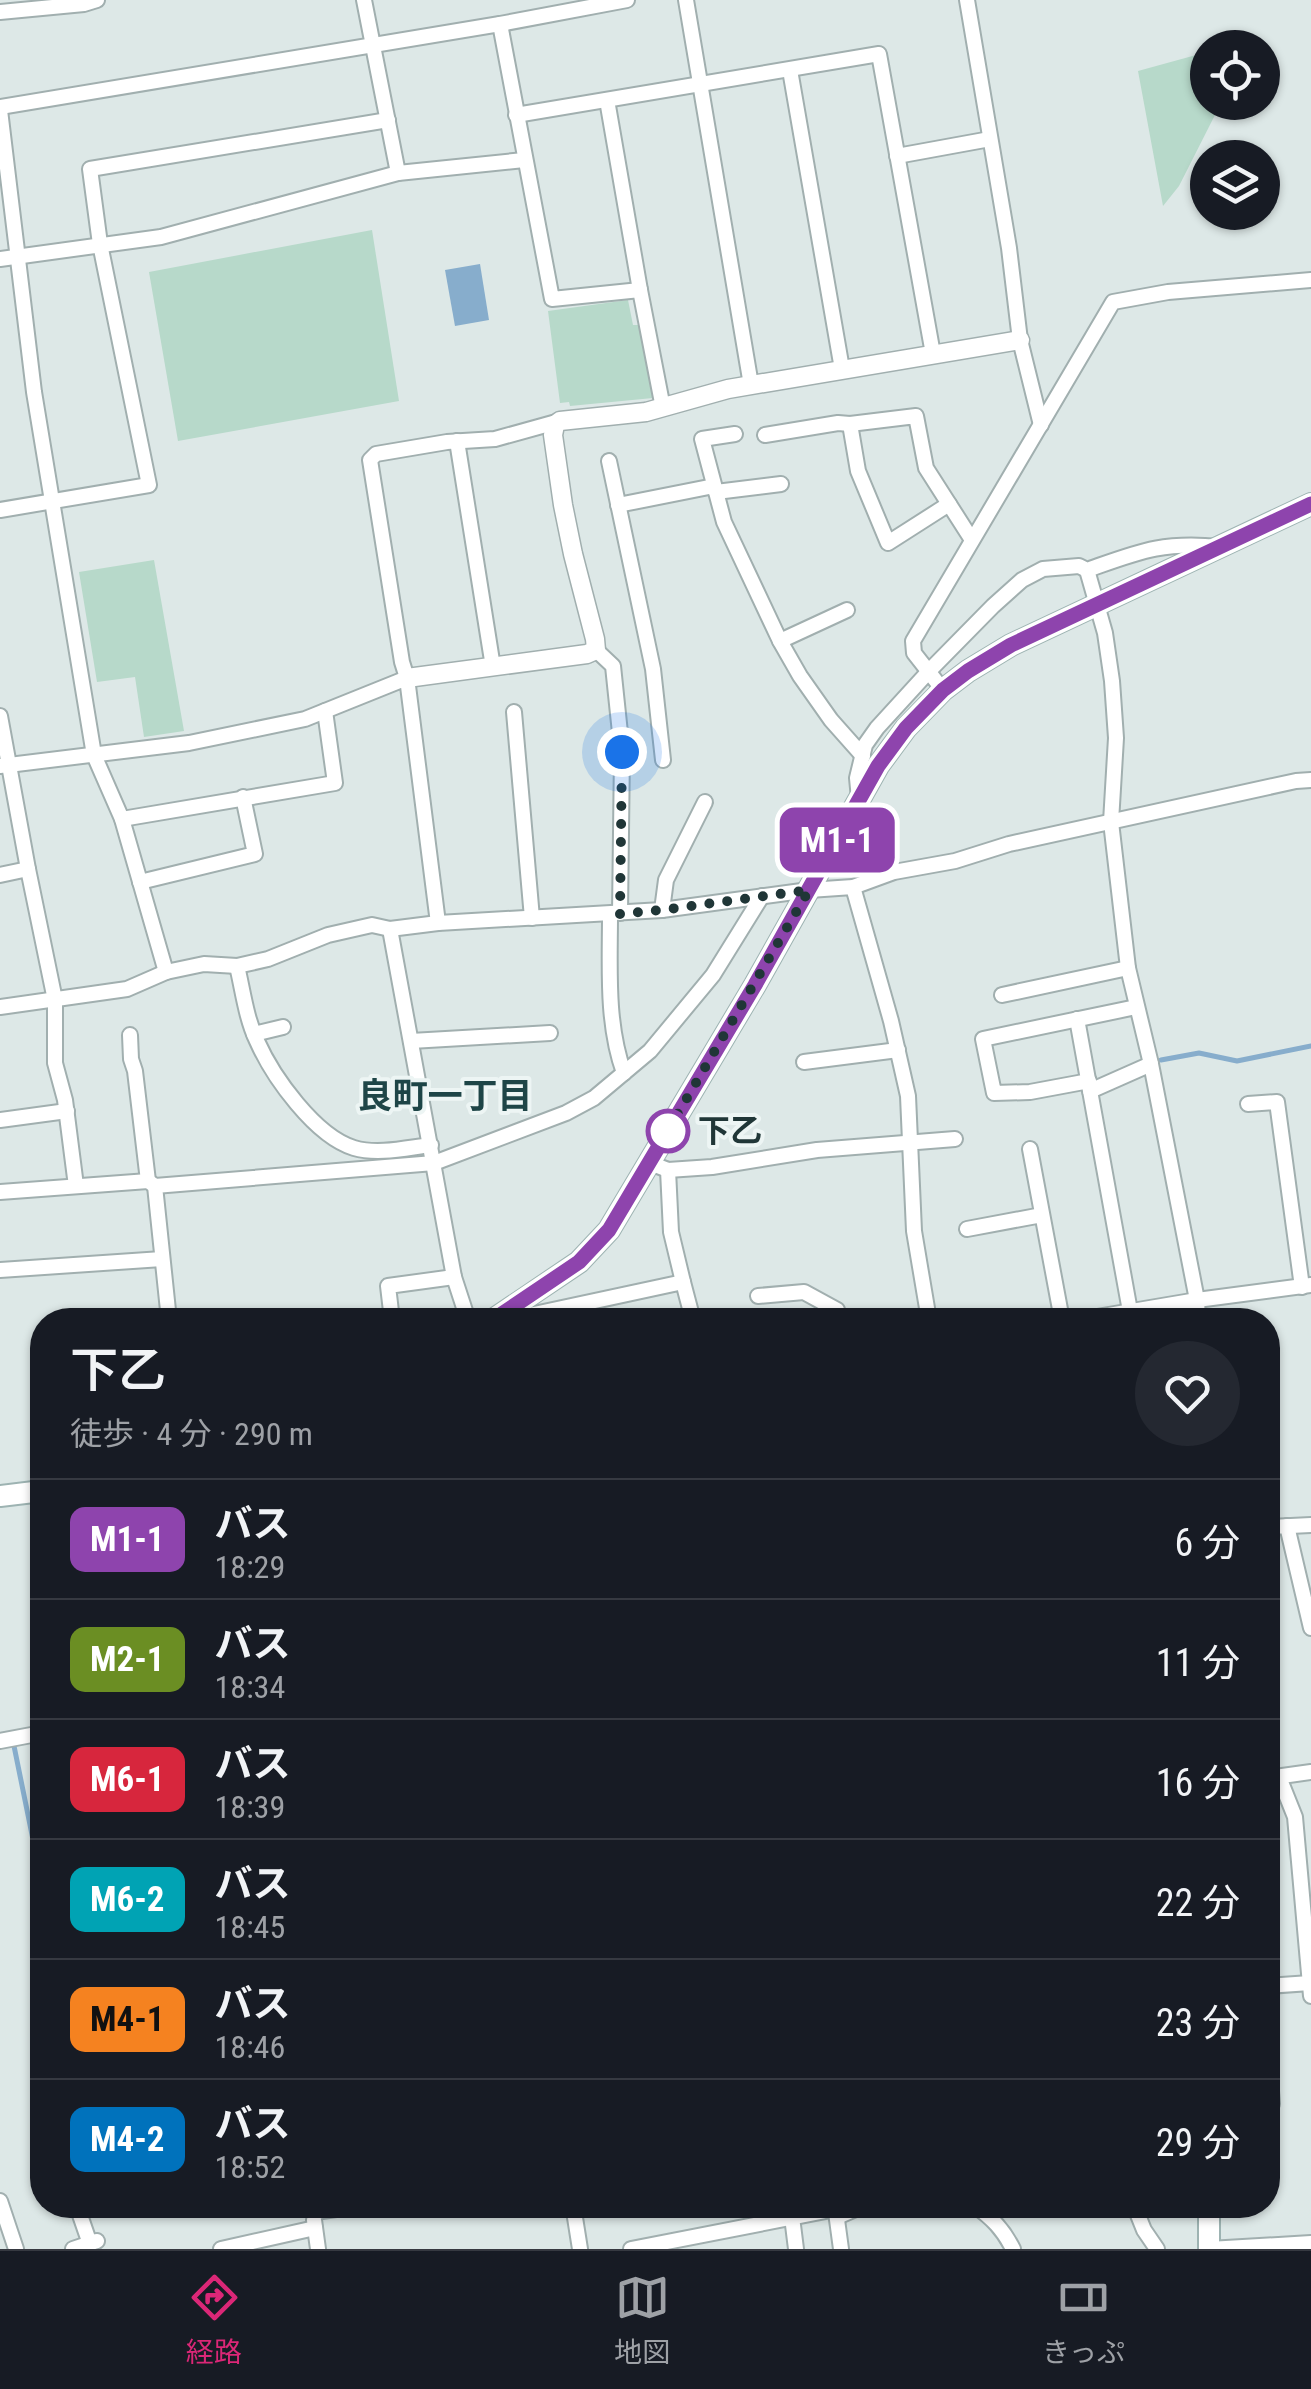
<!DOCTYPE html>
<html lang="ja">
<meta charset="utf-8">
<style>
:root{--surface:#171b24;--page:#242831;--text:#f1f3f6;--muted:#9ea1a6;--line:#363941;--accent:#db2777}
body{margin:0;font-family:"Roboto Condensed","Noto Sans JP",sans-serif;background:var(--page);color:var(--text);height:100vh;display:flex;flex-direction:column;font-size:38px;white-space:nowrap}
*{box-sizing:border-box;margin:0}
p{font-size:32px;color:var(--muted)}
.icon{flex:none;width:55px;height:55px;fill:none;stroke:currentColor;stroke-width:2;stroke-linecap:round;stroke-linejoin:round}
.map{position:relative;flex:1;overflow:hidden}
.drawer{position:absolute;left:30px;top:1308px;width:1250px;height:910px;display:flex;flex-direction:column;background:var(--surface);border-radius:40px;box-shadow:0 2px 8px #0004}
.drawer>*{flex:none}
.badge{padding:0 20px;border-radius:15px;font-size:35px;line-height:65px}
.controls{position:absolute;left:1190px;top:30px;display:grid;gap:20px}
.controls a{display:grid;place-items:center;width:90px;height:90px;border-radius:50%;background:var(--surface);box-shadow:0 2px 8px #0004;font-size:50px}
.you{position:absolute;width:50px;height:50px;margin:-25px;border:8px solid #fff;border-radius:50%;background:#1a73e8;box-shadow:0 0 0 15px #1a73e833}
.map>.badge{position:absolute;translate:-50% -50%;box-shadow:0 0 0 5px #fff}
.round{display:grid;place-items:center;flex:none;width:105px;height:105px;border-radius:52px;background:var(--page)}
.summary{display:flex;align-items:center;justify-content:space-between;height:170px;padding:0 40px}
h1{font-size:48px;font-weight:600;line-height:75px}
ul{padding:0;list-style:none}
li{display:flex;align-items:center;gap:30px;height:120px;padding:0 40px;border-top:2px solid var(--line)}
li div{flex:1}
li b{display:block;font-size:38px}
li em{font-style:normal}
li .badge{min-width:110px;font-weight:700;text-align:center}
.tabs{display:flex;justify-content:space-around;align-items:center;height:140px;border-top:2px solid var(--line);background:var(--surface);font-size:28px;color:var(--muted)}
.tabs a{display:grid;justify-items:center;gap:5px}
.tabs .current{color:var(--accent)}
.map>svg:first-child{display:block}
</style>
<div class="map">
<svg width="1311" height="2249" viewBox="0 0 1311 2249">
<rect width="100%" height="100%" fill="#dde8e7"/>
<g fill="#b7d9ca">
<polygon points="1207,52 1208,102 1215,103 1218,109 1179,186 1163,206 1138,71"/>
<polygon points="372,230 399,401 178,441 149,272"/>
<polygon points="628,300 633,325 640,325 653,398 570,406 569,402 560,403 548,311"/>
<polygon points="154,560 184,731 144,737 135,677 97,682 79,572"/>
</g>
<polygon fill="#87adcc" points="480,264 489,320 455,326 445,270"/>
<g fill="none" stroke-linecap="round" stroke-linejoin="round">
<g stroke="#87adcc" stroke-width="5">
<polyline points="1161,1060 1199,1053 1237,1061 1311,1046"/>
<polyline points="13,1741 42,1884"/>
</g>
<defs>
<g id="minor">
<polyline points="364,0 398,173"/>
<polyline points="686,0 751,385"/>
<polyline points="967,0 1009,248 1020,340 1041,425"/>
<polyline points="0,12 84,4 97,0"/>
<polyline points="500,24 552,299 640,290"/>
<polyline points="790,70 842,369"/>
<polyline points="607,100 640,290 663,408"/>
<polyline points="0,107 500,24 627,0"/>
<polyline points="0,110 34,392 94,755 122,819 166,972"/>
<polyline points="516,115 879,54 933,354"/>
<polyline points="897,156 990,139"/>
<polyline points="0,259 161,237 398,173 524,160"/>
<polyline points="850,424 858,471 888,543 949,504"/>
<polyline points="735,434 702,439 724,522 780,641 800,676 831,720 863,756"/>
<polyline points="765,435 838,423 850,424 916,416 926,468 972,540"/>
<polyline points="457,441 493,667"/>
<polyline points="609,461 653,669 663,760"/>
<polyline points="716,492 781,484"/>
<polyline points="618,505 714,486"/>
<polyline points="0,510 149,485 100,244 90,169 388,120"/>
<polyline points="1087,570 1105,633 1112,681 1116,738 1111,822 1128,968 1151,1064 1197,1300 1198,1320"/>
<polyline points="780,641 847,610"/>
<polyline points="596,650 613,666 622,752 620,913"/>
<polyline points="407,678 402,662 370,460 376,454 447,442 495,439 560,421"/>
<polyline points="943,690 914,653 913,641 1113,302 1168,292 1311,280"/>
<polyline points="514,712 532,918"/>
<polyline points="0,716 28,869 55,1000 55,1063 65,1100 76,1186"/>
<polyline points="0,766 189,743 305,719 407,678 438,923"/>
<path d="M859 799 857 778 865 745 877 728 930 670 993 606 1022 580 1043 569 1079 566 1087 570C1138 552 1163 541 1219 547"/>
<polyline points="122,819 335,783 325,711"/>
<polyline points="0,875 28,869"/>
<polyline points="140,882 255,854 243,797"/>
<polyline points="853,887 891,1021 908,1096 914,1231 929,1320"/>
<polyline points="662,910 666,880 705,802"/>
<path d="M610 914C610 967 606 1023 624 1073"/>
<polyline points="390,929 454,1277 468,1320"/>
<path d="M237 966C243 991 246 1018 257 1041 273 1077 315 1136 354 1148 378 1155 406 1148 431 1145"/>
<polyline points="1002,995 1128,968"/>
<polyline points="0,1007 127,989 166,972 204,964 237,966 268,959 328,935 372,925 390,929 438,923 662,910 809,890 853,887 894,872 955,861 1009,844 1296,781 1311,780"/>
<polyline points="1077,1019 1130,1311"/>
<polyline points="254,1034 283,1027"/>
<polyline points="130,1035 131,1059 135,1071 148,1181"/>
<polyline points="411,1041 550,1033"/>
<polyline points="804,1062 898,1050"/>
<polyline points="1089,1081 1030,1092 994,1093 983,1039 1136,1007"/>
<polyline points="1090,1091 1151,1064"/>
<polyline points="1248,1104 1277,1102 1302,1287"/>
<polyline points="0,1120 67,1111"/>
<polyline points="1030,1149 1062,1320"/>
<polyline points="650,1163 668,1170 712,1167 817,1150 955,1139"/>
<polyline points="668,1170 671,1232 683,1282"/>
<polyline points="0,1192 148,1181 155,1186"/>
<polyline points="967,1229 1042,1215"/>
<polyline points="0,1270 162,1259"/>
<polyline points="758,1296 804,1292 837,1310 838,1320"/>
<polyline points="169,1320 155,1186 434,1163 566,1113 594,1098 650,1051 713,975 762,896"/>
<polyline points="392,1320 388,1286 454,1277"/>
<polyline points="507,1320 683,1282 693,1320"/>
<polyline points="1079,1320 1197,1300 1311,1285"/>
<polyline points="1287,1526 1311,1628"/>
<polyline points="1268,1527 1311,1525"/>
<polyline points="0,1741 42,1733"/>
<polyline points="1268,1774 1281,1782 1295,1817 1311,1996"/>
<polyline points="1275,1777 1311,1772"/>
<polyline points="1268,1986 1310,1983"/>
<polyline points="1268,2053 1272,2104 1268,2104"/>
<polyline points="0,2201 16,2249"/>
<polyline points="573,2205 580,2249"/>
<polyline points="835,2205 841,2249"/>
<path d="M974 2205C992 2218 1003 2229 1013 2249"/>
<polyline points="1134,2205 1144,2230 1157,2249"/>
<polyline points="315,2212 364,2205"/>
<polyline points="80,2215 90,2244"/>
<polyline points="792,2217 796,2249"/>
<polyline points="837,2217 865,2205"/>
<polyline points="314,2220 318,2249"/>
<polyline points="73,2249 97,2241"/>
<polyline points="221,2249 315,2228"/>
<polyline points="631,2249 836,2209"/>
<polyline points="1209,2249 1311,2243"/>
</g>
<polyline id="tertiary" points="407,678 587,654 596,650 595,639 573,554 563,505 553,435 555,425 560,421 646,412 728,389 1020,340"/>
<g id="secondary">
<polyline points="493,1320 579,1262 609,1230 755,985 878,766 906,728 943,690 968,671 1011,645 1311,504"/>
<polyline points="0,1496 42,1491"/>
<polyline points="1209,2205 1209,2249"/>
</g>
</defs>
<use href="#minor" stroke="#a1afaf" stroke-width="18"/>
<use href="#tertiary" stroke="#a1afaf" stroke-width="21"/>
<use href="#secondary" stroke="#9db3b2" stroke-width="24"/>
<use href="#minor" stroke="#fff" stroke-width="14"/>
<use href="#tertiary" stroke="#fff" stroke-width="18"/>
<use href="#secondary" stroke="#fff" stroke-width="20"/>
</g>
<g fill="none" stroke-linecap="round" stroke-linejoin="round">
<defs>
<polyline id="line" points="493,1320 579,1262 609,1230 755,985 878,766 906,728 943,690 968,671 1011,645 1311,504"/>
</defs>
<use href="#line" stroke="#fff" stroke-width="22"/>
<use href="#line" stroke="#8e44ad" stroke-width="15"/>
<polyline stroke="#203637" stroke-width="10" stroke-dasharray="0 18" points="622,752 620,914 662,910 809,890 666,1134 668,1131"/>
</g>
<circle fill="#fff" stroke="#8e44ad" stroke-width="5" cx="668" cy="1131" r="20"/>
<g text-anchor="middle" dominant-baseline="central" stroke-width="8" stroke-linejoin="round" paint-order="stroke">
<g font-size="32" font-weight="bold" fill="#203637" stroke="#edf5f4" text-anchor="start">
<text x="698" y="1131">下乙</text>
</g>
<g font-size="35" font-weight="bold" fill="#1e4547" stroke="#edf5f4">
<text x="445" y="1096">良町一丁目</text>
</g>
</g>
</svg>
<div class="controls">
<a><svg class="icon" aria-label="locate" viewBox="0 0 24 24"><circle cx="12" cy="12" r="6"/><path d="M12 2v4M12 18v4M2 12h4M18 12h4"/></svg></a>
<a><svg class="icon" aria-label="layers" viewBox="0 0 24 24"><path d="M12 4l9 5-9 5-9-5zM3 14l9 5 9-5"/></svg></a>
</div>
<div class="you" style="left:622px;top:752px"></div>
<b class="badge" style="left:837px;top:840px;background:#8e44ad;color:#fff">M1-1</b>
<section class="drawer">
<div class="summary"><div><h1>下乙</h1><p>徒歩 · 4 分 · 290 m</p></div><a class="round"><svg class="icon" aria-label="heart" viewBox="0 0 24 24"><path d="M12 20l-8-8c-3-5 5-10 8-4 3-6 11-1 8 4z"/></svg></a></div>
<ul>
<li><span class="badge" style="background:#8e44ad;color:#fff">M1-1</span><div><b>バス</b><p>18:29</p></div><em>6 分</em></li>
<li><span class="badge" style="background:#6b8e23;color:#fff">M2-1</span><div><b>バス</b><p>18:34</p></div><em>11 分</em></li>
<li><span class="badge" style="background:#d7263d;color:#fff">M6-1</span><div><b>バス</b><p>18:39</p></div><em>16 分</em></li>
<li><span class="badge" style="background:#00a3b4;color:#fff">M6-2</span><div><b>バス</b><p>18:45</p></div><em>22 分</em></li>
<li><span class="badge" style="background:#f58220;color:#111">M4-1</span><div><b>バス</b><p>18:46</p></div><em>23 分</em></li>
<li><span class="badge" style="background:#0072bc;color:#fff">M4-2</span><div><b>バス</b><p>18:52</p></div><em>29 分</em></li>
</ul>
</section>
</div>
<nav class="tabs">
<a class="current"><svg class="icon" aria-label="directions" viewBox="0 0 24 24"><path d="M12 3l9 9-9 9-9-9zM9 14v-3h6M13 9l2 2-2 2"/></svg>経路</a>
<a><svg class="icon" aria-label="map" viewBox="0 0 24 24"><path d="M3 6l6-2 6 2 6-2v14l-6 2-6-2-6 2zM9 4v14M15 6v14"/></svg>地図</a>
<a><svg class="icon" aria-label="tickets" viewBox="0 0 24 24"><path d="M3 7h18v10H3zM15 7v10"/></svg>きっぷ</a>
</nav>
